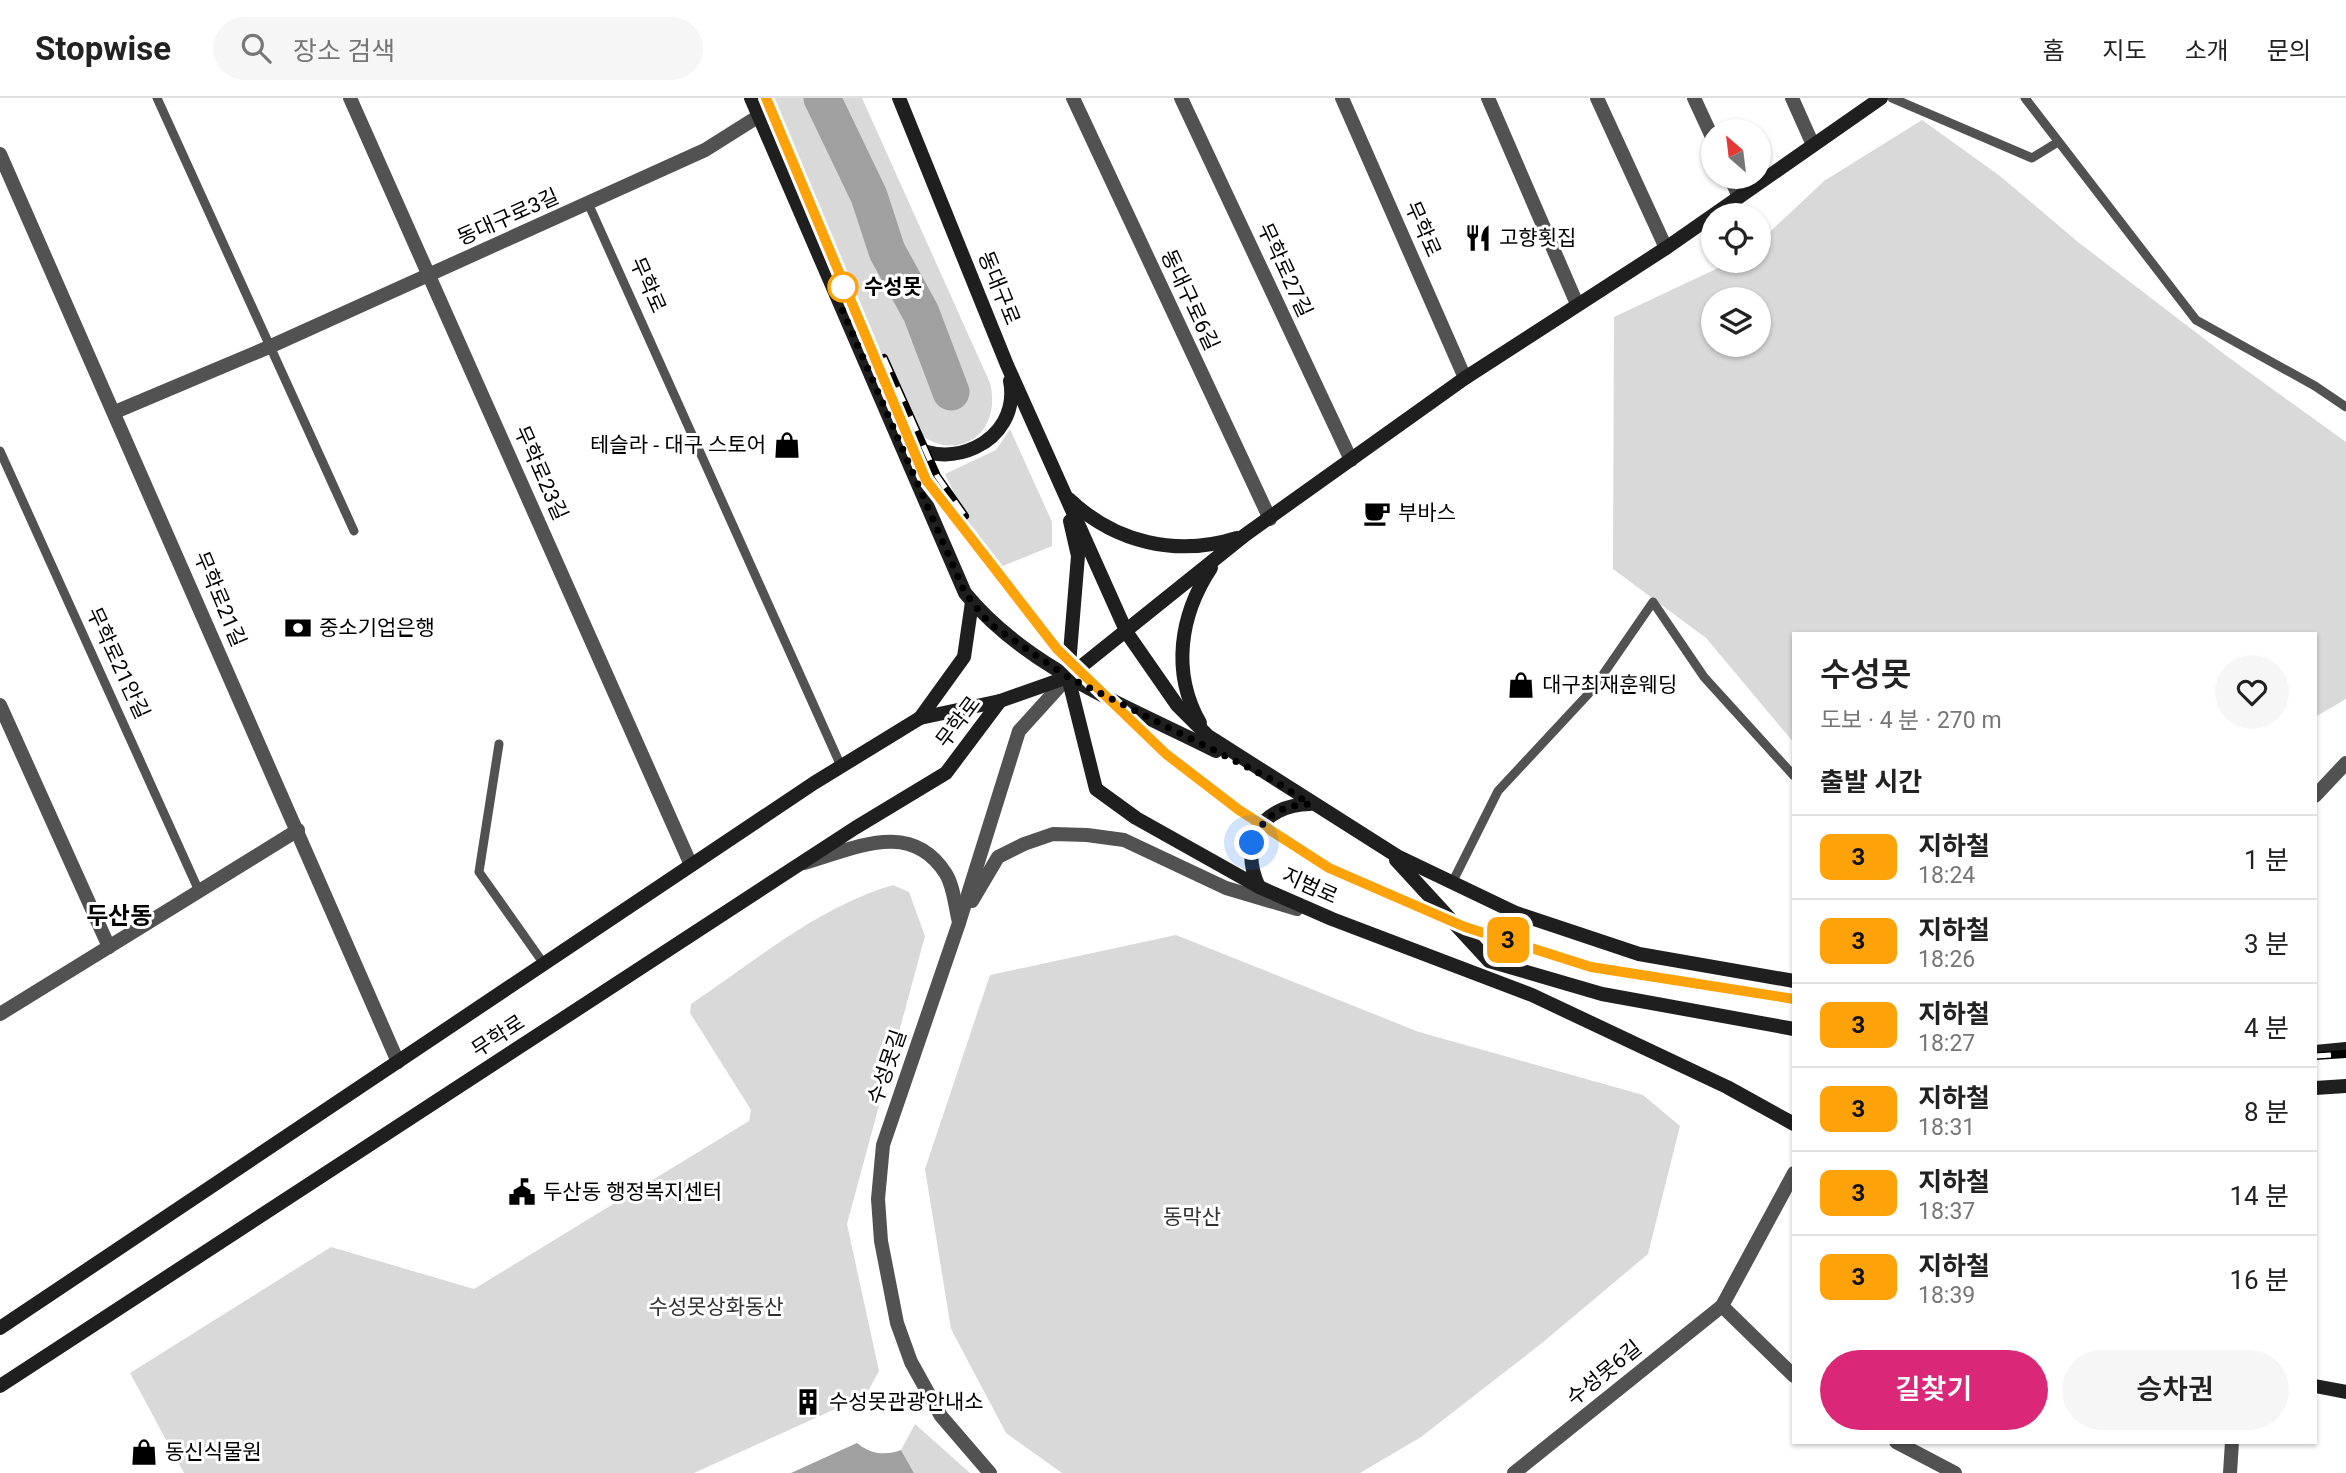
<!DOCTYPE html>
<html lang="ko">
<meta charset="utf-8">
<style>
:root{--surface:#fff;--page:#f6f6f6;--text:#222;--muted:#767676;--line:#e0e0e0;--accent:#db2777}
body{margin:0;font-family:Roboto,"Noto Sans KR",sans-serif;background:var(--page);color:var(--text);height:100vh;display:flex;flex-direction:column;font-size:26px;white-space:nowrap}
*{box-sizing:border-box;margin:0}
p{font-size:23px;color:var(--muted)}
.icon{flex:none;width:38px;height:38px;fill:none;stroke:currentColor;stroke-width:2;stroke-linecap:round;stroke-linejoin:round}
.map{position:relative;flex:1;overflow:hidden}
.side{position:absolute;left:1792px;top:534px;width:525px;height:812px;display:flex;flex-direction:column;background:var(--surface);border-radius:0px;box-shadow:0 2px 5px #0004}
.side>*{flex:none}
.badge{padding:0 14px;border-radius:10px;font-size:24px;line-height:46px}
.needle{width:46px;rotate:332deg}
.tools{position:absolute;left:1701px;top:21px;display:grid;gap:14px}
.tools a{display:grid;place-items:center;width:70px;height:70px;border-radius:50%;background:var(--surface);box-shadow:0 2px 5px #0004;font-size:35px}
.you{position:absolute;width:35px;height:35px;margin:-18px;border:5px solid #fff;border-radius:50%;background:#1a73e8;box-shadow:0 0 0 10px #1a73e833}
.map>.badge{position:absolute;translate:-50% -50%;box-shadow:0 0 0 4px #fff}
h2{padding:0 28px;font-size:26px;line-height:63px}
.round{display:grid;place-items:center;flex:none;width:74px;height:74px;border-radius:37px;background:var(--page)}
.headline{display:flex;align-items:center;justify-content:space-between;height:119px;padding:0 28px}
h1{font-size:33px;font-weight:600;line-height:52px}
.primary-button{display:flex;gap:14px;margin-top:auto;padding:14px 28px}
.primary-button a{flex:1;height:80px;border-radius:42px;background:var(--accent);color:#fff;font-size:28px;font-weight:600;line-height:80px;text-align:center}
.primary-button a+a{background:var(--page);color:var(--text)}
ul{padding:0;list-style:none}
li{display:flex;align-items:center;gap:21px;height:84px;padding:0 28px;border-top:2px solid var(--line)}
li div{flex:1}
li b{display:block;font-size:26px}
li em{font-style:normal}
li .badge{min-width:77px;font-weight:700;text-align:center}
header{display:flex;align-items:center;gap:42px;box-sizing:border-box;height:98px;padding:0 35px;background:var(--surface);border-bottom:2px solid var(--line)}
header strong{font-size:33px}
nav{display:flex;gap:38px;margin-inline-start:auto;font-size:24px}
.search{width:490px;height:63px;background:var(--page);display:flex;align-items:center;gap:18px;box-sizing:border-box;padding:0 24px;border-radius:38px;color:var(--muted);font-size:26px}
.map>svg:first-child{display:block}
</style>
<header>
<strong>Stopwise</strong>
<div class="search"><svg class="icon" aria-label="search" viewBox="0 0 24 24"><circle cx="10" cy="10" r="6"/><path d="M15 15l6 6"/></svg>장소 검색</div>
<nav><a>홈</a><a>지도</a><a>소개</a><a>문의</a></nav>
</header>
<div class="map">
<svg width="2346" height="1375" viewBox="0 0 2346 1375">
<rect width="100%" height="100%" fill="#fff"/>
<g fill="#d9d9d9" fill-rule="evenodd">
<path d="M770 0H862L990 285C1004 343 946 370 908 325Z"/>
<path d="M1922 22 2000 78 2078 144 2228 259 2346 344V601L2315 619V536H1794V645L1706 540 1613 471 1614 219 1733 163H1759V144L1824 83ZM1713 201H1759V247H1713Z"/>
<polygon points="1010,331 1052,424 1052,448 998,470 980,450 945,376 996,352"/>
<path d="M893 787 909 794 925 838 847 1126 879 1273 866 1297 694 1375H184L130 1275 331 1149 474 1191 749 1023 751 1012 690 915 691 906C755 863 818 809 893 787Z"/>
<polygon points="1176,837 1419,934 1643,997 1680,1028 1648,1156 1542,1245 1421,1339 1360,1375 1062,1375 1006,1335 951,1231 925,1071 990,877"/>
<polygon points="915,1326 970,1375 914,1375 901,1352"/>
</g>
<path fill="#a0a0a0" d="M857 1345C870 1356 885 1358 901 1352L914 1375H791Z"/>
<g fill="none" stroke-linecap="round" stroke-linejoin="round">
<polyline stroke="#a0a0a0" stroke-width="37" points="822,0 869,98 887,153 921,215 951,294"/>
<g stroke="#525252" stroke-width="9">
<polyline points="157,0 354,433"/>
<polyline points="1892,0 2032,60 2058,44"/>
<polyline points="2025,0 2196,222 2315,288 2346,309"/>
<polyline points="588,105 841,668"/>
<polyline points="0,353 199,793"/>
<polyline points="499,646 479,774 544,866"/>
<polyline points="1452,785 1498,693 1593,591 1653,504 1704,579 1794,678"/>
</g>
<g stroke="#525252" stroke-width="14">
<polyline points="350,0 691,767"/>
<polyline points="1073,0 1270,421"/>
<polyline points="1181,0 1351,362"/>
<polyline points="1342,0 1465,280"/>
<polyline points="1488,0 1577,206"/>
<polyline points="1597,0 1666,150"/>
<polyline points="1694,0 1713,41"/>
<polyline points="1792,0 1813,47"/>
<polyline points="0,56 398,964"/>
<polyline points="1730,79 1739,99"/>
<polyline points="115,314 269,249 705,52 759,18"/>
<polyline points="0,607 109,849"/>
<polyline points="2315,698 2346,665"/>
<polyline points="0,916 298,732"/>
<polyline points="1794,1075 1722,1208 1794,1278"/>
<polyline points="1896,1344 1955,1375"/>
<polyline points="1514,1375 1722,1208"/>
</g>
<g stroke="#525252" stroke-width="14">
<path d="M804 765C854 751 911 720 946 776 954 789 955 809 959 824"/>
<polyline points="972,803 998,759 1024,746 1053,736 1087,737 1124,742 1226,790 1297,811"/>
<polyline points="990,1375 941,1318 911,1264 897,1225 881,1143 878,1101 883,1047 959,825 1019,633 1068,579"/>
<polyline points="2230,1375 2232,1344"/>
</g>
<g stroke="#1f1f1f" stroke-width="14">
<path d="M751 0 965 495C1027 571 1129 609 1216 653"/>
<polyline points="899,0 1007,267 1127,535 1177,607 1208,638 1397,758 1516,815 1639,856 1794,883"/>
<path d="M899 338C942 380 1022 345 1010 283"/>
<path d="M1069 401C1115 445 1177 459 1237 440"/>
<polyline points="1070,423 1078,458 1068,579 1096,691 1136,720 1259,789 1332,821 1532,897 1727,989 1794,1026"/>
<polyline points="920,620 964,559 972,504"/>
<path d="M1200 625C1171 574 1180 517 1211 470"/>
<polyline points="1396,762 1489,863 1602,896 1794,931"/>
<path d="M1259 789C1238 745 1261 707 1310 706"/>
<polyline points="2315,954 2346,951"/>
<polyline points="2315,990 2346,988"/>
<polyline points="0,1230 814,685 920,620 1000,603 1068,579 1245,437 1465,280 1666,150 1881,0"/>
<polyline points="0,1288 855,730 946,675 1000,603"/>
<polyline points="2315,1288 2346,1294"/>
</g>
<defs>
<g id="rail">
<polyline points="766,0 926,382 1057,550 1166,656 1239,712 1329,770 1465,829 1592,869 1794,901"/>
<polyline points="884,260 937,378 965,418"/>
<polyline points="2315,958 2346,956"/>
</g>
</defs>
<use href="#rail" stroke="#000" stroke-width="8"/>
<use href="#rail" stroke="#fff" stroke-width="5" stroke-dasharray="16" stroke-linecap="butt"/>
</g>
<g fill="none" stroke-linecap="round" stroke-linejoin="round">
<defs>
<polyline id="line" points="766,0 926,382 1057,551 1166,656 1239,712 1329,770 1465,829 1591,869 1794,901"/>
</defs>
<use href="#line" stroke="#fff" stroke-width="16"/>
<use href="#line" stroke="#fda208" stroke-width="10"/>
<path stroke="#000" stroke-width="7" stroke-dasharray="0 12.6" d="M843 189 832 188 965 495 990 526 1068 579 1273 682 1310 706C1281 707 1263 718 1252 745"/>
</g>
<defs>
<symbol id="restaurant-bare" viewBox="-9 -9 18 18"><path d="M-5-6h1v4h1v-4h1v4h1v-4h1v5L-1.5 .5V6h-2V.5L-5-1ZM5-6V6H3V1.5H1.5Q1.5-4 5-6Z" fill="#000" stroke="#fff" stroke-width="2.5" paint-order="stroke"/></symbol>
<symbol id="shop-bare" viewBox="-9 -9 18 18"><path d="M-5-2.5h2.3a2.7 3.5 0 0 1 5.4 0H5L5.5 6h-11ZM-1.5-2.5h3a1.5 2.3 0 0 0-3 0Z" fill="#000" stroke="#fff" stroke-width="2.5" paint-order="stroke"/></symbol>
<symbol id="cafe-bare" viewBox="-9 -9 18 18"><path d="M-5.5-4.5H6V0H3Q3 3.5 0 3.5H-2.5Q-5.5 3.5-5.5 0ZM3-3.2v2h1.7v-2ZM-6 4.5H4V6H-6Z" fill="#000" stroke="#fff" stroke-width="2.5" paint-order="stroke"/></symbol>
<symbol id="bank-bare" viewBox="-9 -9 18 18"><path d="M-6-4H6V4H-6ZM0-2.3a2.3 2.3 0 1 0 0 4.6a2.3 2.3 0 1 0 0-4.6Z" fill="#000" stroke="#fff" stroke-width="2.5" paint-order="stroke"/></symbol>
<symbol id="civic-bare" viewBox="-9 -9 18 18"><path d="M-.6-6.5H3V-4.5H.6V-3L4-1V1h2V6H-6V1h2V-1L-.6-3ZM-1.2 2.5V6h2.4V2.5Z" fill="#000" stroke="#fff" stroke-width="2.5" paint-order="stroke"/></symbol>
<symbol id="building-bare" viewBox="-9 -9 18 18"><path d="M-4-6H4V6H1V3H-1V6H-4ZM-2.5-4.3h1.7v1.8h-1.7ZM.8-4.3h1.7v1.8H.8ZM-2.5-1h1.7V.8h-1.7ZM.8-1h1.7V.8H.8Z" fill="#000" stroke="#fff" stroke-width="2.5" paint-order="stroke"/></symbol>
</defs>
<g fill-rule="evenodd">
<use href="#restaurant-bare" x="1459" y="121" width="38" height="38"/>
<use href="#shop-bare" x="768" y="328" width="38" height="38"/>
<use href="#cafe-bare" x="1358" y="396" width="38" height="38"/>
<use href="#bank-bare" x="279" y="511" width="38" height="38"/>
<use href="#shop-bare" x="1502" y="568" width="38" height="38"/>
<use href="#civic-bare" x="503" y="1075" width="38" height="38"/>
<use href="#building-bare" x="789" y="1285" width="38" height="38"/>
<use href="#shop-bare" x="125" y="1335" width="38" height="38"/>
</g>
<circle fill="#fff" stroke="#fda208" stroke-width="3.5" cx="843" cy="189" r="14"/>
<g text-anchor="middle" dominant-baseline="central" stroke-width="6" stroke-linejoin="round" paint-order="stroke">
<g font-size="21" fill="#000" stroke="#fff">
<text transform="translate(508 119) rotate(-24)">동대구로3길</text>
<text transform="translate(1423 131) rotate(66)">무학로</text>
<text transform="translate(1285 172) rotate(65)">무학로27길</text>
<text transform="translate(648 187) rotate(66)">무학로</text>
<text transform="translate(999 190) rotate(68)">동대구로</text>
<text transform="translate(1190 202) rotate(65)">동대구로6길</text>
<text transform="translate(541 375) rotate(66)">무학로23길</text>
<text transform="translate(220 501) rotate(67)">무학로21길</text>
<text transform="translate(118 565) rotate(65)">무학로21안길</text>
<text transform="translate(958 624) rotate(-53)">무학로</text>
<text transform="translate(1310 788) rotate(24)">지범로</text>
<text transform="translate(498 938) rotate(-33)">무학로</text>
<text transform="translate(887 969) rotate(-71)">수성못길</text>
<text transform="translate(1604 1275) rotate(-39)">수성못6길</text>
</g>
<g font-size="21" fill="#000" stroke="#fff" text-anchor="start">
<text x="1499" y="140">고향횟집</text>
<text x="766" y="347" text-anchor="end">테슬라 - 대구 스토어</text>
<text x="1398" y="415">부바스</text>
<text x="319" y="530">중소기업은행</text>
<text x="1542" y="587">대구최재훈웨딩</text>
<text x="543" y="1094">두산동 행정복지센터</text>
<text x="829" y="1304">수성못관광안내소</text>
<text x="165" y="1354">동신식물원</text>
</g>
<g font-size="21" font-weight="bold" fill="#000" stroke="#fff" text-anchor="start">
<text x="864" y="189">수성못</text>
</g>
<g font-size="21" fill="#303030" stroke="#fff">
<text x="1192" y="1119">동막산</text>
<text x="716" y="1209">수성못상화동산</text>
</g>
<g font-size="24" font-weight="bold" fill="#000" stroke="#fff">
<text x="119" y="818">두산동</text>
</g>
</g>
</svg>
<div class="tools">
<a><svg class="needle" viewBox="-14 -14 28 28"><path d="M0-13l5 13h-10z" fill="#e53935"/><path d="M0 13l5-13h-10z" fill="#767676"/></svg></a>
<a><svg class="icon" aria-label="locate" viewBox="0 0 24 24"><circle cx="12" cy="12" r="6"/><path d="M12 2v4M12 18v4M2 12h4M18 12h4"/></svg></a>
<a><svg class="icon" aria-label="layers" viewBox="0 0 24 24"><path d="M12 4l9 5-9 5-9-5zM3 14l9 5 9-5"/></svg></a>
</div>
<div class="you" style="left:1252px;top:745px"></div>
<b class="badge" style="left:1508px;top:842px;background:#fda208;color:#111">3</b>
<section class="side">
<div class="headline"><div><h1>수성못</h1><p>도보 · 4 분 · 270 m</p></div><a class="round"><svg class="icon" aria-label="heart" viewBox="0 0 24 24"><path d="M12 20l-8-8c-3-5 5-10 8-4 3-6 11-1 8 4z"/></svg></a></div>
<h2>출발 시간</h2>
<ul>
<li><span class="badge" style="background:#fda208;color:#111">3</span><div><b>지하철</b><p>18:24</p></div><em>1 분</em></li>
<li><span class="badge" style="background:#fda208;color:#111">3</span><div><b>지하철</b><p>18:26</p></div><em>3 분</em></li>
<li><span class="badge" style="background:#fda208;color:#111">3</span><div><b>지하철</b><p>18:27</p></div><em>4 분</em></li>
<li><span class="badge" style="background:#fda208;color:#111">3</span><div><b>지하철</b><p>18:31</p></div><em>8 분</em></li>
<li><span class="badge" style="background:#fda208;color:#111">3</span><div><b>지하철</b><p>18:37</p></div><em>14 분</em></li>
<li><span class="badge" style="background:#fda208;color:#111">3</span><div><b>지하철</b><p>18:39</p></div><em>16 분</em></li>
</ul>
<div class="primary-button"><a>길찾기</a><a>승차권</a></div>
</section>
</div>
